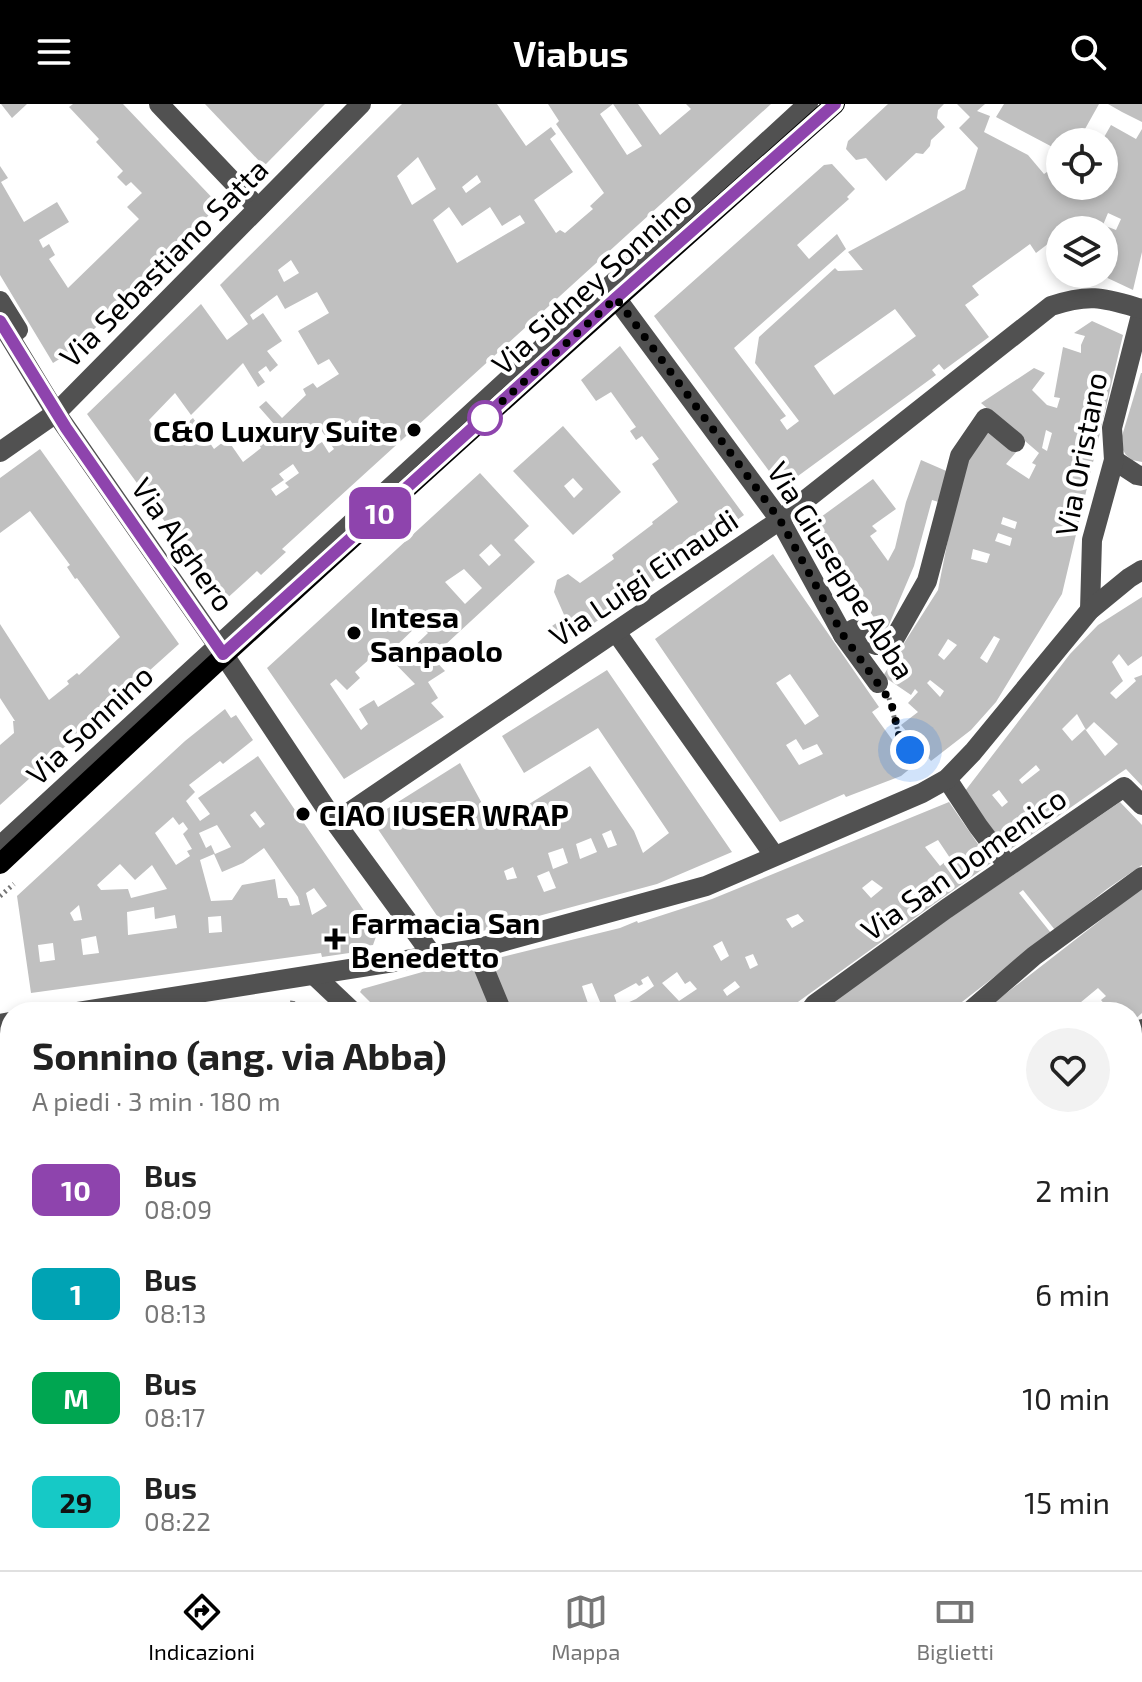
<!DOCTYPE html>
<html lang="it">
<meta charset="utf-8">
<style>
:root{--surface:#fff;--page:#f2f2f2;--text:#222;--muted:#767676;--line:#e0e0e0;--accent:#000}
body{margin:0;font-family:"Exo 2",sans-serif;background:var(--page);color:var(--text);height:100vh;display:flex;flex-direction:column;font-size:30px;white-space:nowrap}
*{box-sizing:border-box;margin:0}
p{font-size:26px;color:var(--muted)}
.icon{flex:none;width:44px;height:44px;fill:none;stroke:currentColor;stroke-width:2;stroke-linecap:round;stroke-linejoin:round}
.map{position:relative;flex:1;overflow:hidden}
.side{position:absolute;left:0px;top:898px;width:1142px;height:568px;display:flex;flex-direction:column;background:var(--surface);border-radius:32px 32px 0 0;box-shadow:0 4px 12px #0003}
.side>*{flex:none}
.badge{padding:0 16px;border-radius:12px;font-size:28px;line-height:52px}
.fabs{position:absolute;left:1046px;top:24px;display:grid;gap:16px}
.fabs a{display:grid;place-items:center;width:72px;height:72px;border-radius:50%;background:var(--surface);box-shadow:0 4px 12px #0003;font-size:40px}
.you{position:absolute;width:40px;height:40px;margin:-20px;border:6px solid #fff;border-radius:50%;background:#1a73e8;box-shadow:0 0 0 12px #1a73e833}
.map>.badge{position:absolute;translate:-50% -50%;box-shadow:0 0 0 4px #fff}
.round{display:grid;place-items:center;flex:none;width:84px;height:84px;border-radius:42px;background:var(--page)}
.summary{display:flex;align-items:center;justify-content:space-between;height:136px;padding:0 32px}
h1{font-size:38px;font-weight:700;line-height:60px}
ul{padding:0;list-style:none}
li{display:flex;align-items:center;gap:24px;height:104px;padding:0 32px}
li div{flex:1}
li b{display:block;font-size:30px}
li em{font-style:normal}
li .badge{min-width:88px;font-weight:700;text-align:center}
header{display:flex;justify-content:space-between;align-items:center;height:104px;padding:0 32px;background:var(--accent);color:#fff;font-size:36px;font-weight:700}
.tab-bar{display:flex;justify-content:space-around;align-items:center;height:112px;border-top:2px solid var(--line);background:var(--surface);font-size:22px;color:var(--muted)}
.tab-bar a{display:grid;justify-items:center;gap:4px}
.tab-bar .current{color:var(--accent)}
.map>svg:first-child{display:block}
</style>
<header><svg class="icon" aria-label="menu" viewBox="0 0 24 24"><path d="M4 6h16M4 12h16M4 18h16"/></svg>Viabus<svg class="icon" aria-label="search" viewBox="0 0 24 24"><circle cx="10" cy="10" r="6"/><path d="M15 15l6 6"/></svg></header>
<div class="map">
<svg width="1142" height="1466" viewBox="0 0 1142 1466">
<rect width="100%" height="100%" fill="#fff"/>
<g fill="#c0c0c0" fill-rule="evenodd">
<polygon points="1,0 27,0 12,14"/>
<polygon points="73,0 123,0 219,101 72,247 53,259 0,171 0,62 8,74 1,78 24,118 57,98 69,118 39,136 43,144 49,140 55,151 49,155 68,184 139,115 127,103 142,89 131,78 126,82 117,73 123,67 96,38 99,35 69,3"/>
<polygon points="205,0 325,0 266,60 262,60"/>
<path d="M402 0H497L526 42 551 23 556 30 550 35 573 68 534 96 556 129 560 126 565 129 593 105 590 102 604 89 556 20 559 17 548 0H613L600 10 627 51 642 42 613 0H638L660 31 691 5 686 0H771L282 445 286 448 261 471 257 467 223 498 87 310 201 200 227 236 248 220 220 181ZM418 53 436 85 412 101 397 72ZM477 71 481 78 466 89 462 83ZM449 103 462 122 490 103 502 122 520 111 525 119 457 159 433 116ZM291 156 299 169 284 178 278 166ZM317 188 329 209 298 227 318 261 329 255 339 270 317 284 313 279 303 285 306 291 282 314 266 297 259 303 274 320 256 336 261 344 243 358 227 335 214 345 193 314 164 338 149 316 175 289 191 311 243 259 258 283 265 278 258 268 266 262 270 268 278 261 267 247 282 237 263 209 253 216 250 211 277 191 285 205ZM350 316 359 330 345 339 336 325ZM319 323 334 345 329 349 322 338 314 343 306 332ZM293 360 299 369 285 379 289 383 276 392 271 385 284 376 279 370Z"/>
<polygon points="888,0 944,0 938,6 937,14 945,23 931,36 930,42 923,50 916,49 886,77 866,54 856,56 846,45 848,37"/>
<path d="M957 0H985L977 7 990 12 984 28 1028 51 1044 70 1060 59V82H1104V38H1060V47L996 13 1004 0H1099L1085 25 1103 35 1111 21 1136 35 1142 25V148L1133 186 1099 170H1104V126H1086L1066 120 1055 130 1057 133 1036 149 1030 140 972 182 979 191 965 201 989 233 944 266 939 260 932 266 936 271 798 372 769 367 654 212 824 61 832 60 855 85 847 93 849 95 797 141 809 155 837 130 846 145 734 244 786 312 780 316 787 326 799 317 755 259 759 233 835 164 838 167 863 166 848 148 965 85 978 44 959 24 970 13ZM1108 109 1121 115 1116 126 1103 121ZM895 205 916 232 834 291 814 262Z"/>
<polygon points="1108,0 1142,0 1142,18 1122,8"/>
<path d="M1092 217 1123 231 1062 490 996 598 971 626 931 657 901 621 918 608 908 599 918 588 915 585 911 591 883 572 938 486 964 354 989 323 1017 347 1006 360 1029 375 1036 361 1032 359 1039 349 981 299 1034 264 1045 269 1032 286 1047 301 1057 304 1060 294 1054 293 1063 243 1081 249V241L1085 232 1074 229ZM1046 326 1052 329 1047 347 1042 344ZM1003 413 1017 418 1015 425 1001 420ZM998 429 1012 434 1010 442 995 437ZM973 445 990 450 987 459 971 455ZM994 532 1000 535 987 559 980 554ZM948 535 957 541 944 556 938 551ZM930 576 944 587 940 593 927 579Z"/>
<polygon points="620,242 744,411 608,510 563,539 552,522 565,513 554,488 557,476 568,470 580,479 614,455 612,451 653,420 652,418 678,398 652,360 659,355 642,332 636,336 630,327 636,323 611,288 596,297 581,276"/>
<polygon points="1141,269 1142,269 1142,358 1132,356 1126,351 1123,346 1122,332"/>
<path d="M563 322 621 388 573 431 513 367ZM573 374 583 385 574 394 564 382Z"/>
<polygon points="40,345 179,540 0,701 0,641 14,629 13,617 15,617 0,594 0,520 49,596 69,580 67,577 77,569 79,571 120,533 77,474 75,475 67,463 70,461 30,407 0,429 0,374"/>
<polygon points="921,356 951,369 942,399 932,396 914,462 888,523 884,528 810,421 873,375 896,405 872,422 877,427 870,432 888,457 895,444 906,398"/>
<path d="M480 369 529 422 514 436 535 458 432 553 445 567 428 578 438 594 431 599 444 613 344 675 267 564ZM491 440 501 451 489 462 479 451ZM464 465 482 484 465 500 445 478ZM436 505 445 513 434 524 425 515ZM419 520 428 529 401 555 392 546ZM381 545 415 580 378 603 374 596 359 605 368 620 361 626 330 580 336 575 347 586 360 574 355 568Z"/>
<path d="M773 450 879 603 872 608 912 663 901 672 846 693 844 690 780 718 655 535ZM790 570 819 612 805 621 776 579ZM796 635 803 646 817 640 823 650 799 661 786 641Z"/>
<path d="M1142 493V552L1128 562 1119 550 1112 558 1123 577 1110 589 1116 595 1136 577 1134 574 1142 571V682L1126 665 1008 747 962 691 1070 550 1098 521ZM1077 610 1086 626 1094 618 1118 640 1105 652 1085 625 1072 637 1062 625ZM1036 661 1040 666 1022 680 1019 676ZM999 686 1008 698 1002 703 992 691Z"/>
<path d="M607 566 732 748 657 780 464 832 463 829 452 825 448 828 371 715 460 659 491 716 510 706 513 710 590 662 634 727 643 749 669 729 598 624 524 669 502 632ZM458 704 466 718 456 724 448 710ZM611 726 617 741 608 744 602 730ZM591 734 597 748 580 755 576 740ZM563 744 568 759 553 765 548 749ZM513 763 517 774 507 776 504 767ZM549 767 556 784 544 788 537 772Z"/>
<path d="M225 605 231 614 236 611 253 636 223 660 220 657 189 681 195 688 186 697 200 717 210 710 198 694 258 652 378 827 373 841 356 843V848L322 853 321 849 31 889 17 792 185 637ZM255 707 265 720 260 724 250 711ZM173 713 179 721 183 718 188 725 183 730 192 745 187 747 190 752 176 761 155 729ZM217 721 231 743 215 750 211 741 206 744 199 729ZM264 744 298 793 300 801 290 802 287 794H278L275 775 242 781 232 796 211 797 200 756 214 750 222 768 243 759ZM120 760 135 776 152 761 167 785 131 794 128 785 101 786 97 781ZM314 784 327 802 312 811 306 789ZM79 801 82 816 74 817 70 809ZM154 803 155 815 175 811 177 824 128 831 127 808ZM221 812 222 828 209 829 208 813ZM96 832 99 849 83 851 81 835ZM53 839 55 856 40 858 38 841Z"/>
<path d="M949 698 991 759 784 908H622L618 904 603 905 592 879 582 882 591 908H508L486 857 620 824 637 817 638 819 712 795ZM938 736 950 754 940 762 925 743ZM872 776 883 784 871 794 862 784ZM798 810 804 817 792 824 786 815ZM722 837 729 852 721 857 713 842ZM753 850 758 861 750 865 745 853ZM677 868 685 880 690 877 697 885 679 897 662 879ZM648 872 654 882 636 895 618 903 614 891 636 879 639 882 643 880 641 876ZM735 877 740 883 727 892 723 886Z"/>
<polygon points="1120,698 1142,721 1142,761 1107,785 1055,826 1023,786 1019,789 1051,829 949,908 824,908 836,896 909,842"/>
<polygon points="1142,784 1142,909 1132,918 1132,908 1111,908 1101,896 1106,892 1098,884 1069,908 1063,900 1056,905 1059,908 982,908"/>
<polygon points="475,859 496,908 426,908 425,904 420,908 380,908 360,888 362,885 433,865"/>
<polygon points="1139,940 1142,944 1142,994 1136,999 1140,1004 1142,1002 1142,1078 1132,1070 1132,946"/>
<polygon points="1142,1107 1142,1179 1136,1174 1132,1179 1132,1118"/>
<polygon points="10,1172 10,1303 0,1294 0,1182"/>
<polygon points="1132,1195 1142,1203 1142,1225 1132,1240"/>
<polygon points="1132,1244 1142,1252 1142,1260 1132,1272"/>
<polygon points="0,1354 10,1364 10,1396 0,1406"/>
<polygon points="119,1456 134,1456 142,1466 119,1466 116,1462 121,1459"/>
<polygon points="190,1456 268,1456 256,1466 194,1466 187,1459"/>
<polygon points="290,1456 310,1456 308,1458 315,1466 277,1466"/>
<polygon points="550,1456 594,1456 592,1458 603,1466 545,1466"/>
<polygon points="602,1456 610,1456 627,1464 630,1459 626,1456 688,1456 681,1466 604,1466 608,1461"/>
<polygon points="710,1456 779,1456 791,1466 703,1466"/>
<polygon points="799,1456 854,1456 847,1466 813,1466"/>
<polygon points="877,1456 950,1456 941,1466 869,1466"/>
</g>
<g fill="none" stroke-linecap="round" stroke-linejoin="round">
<g stroke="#737373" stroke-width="5" stroke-dasharray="2 4" stroke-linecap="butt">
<polyline points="889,594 899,631 921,660"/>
<polyline points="0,792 14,780"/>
<polyline points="286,908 292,903 293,895"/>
<polyline points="0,949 10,947"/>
<polyline points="0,1043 10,1033"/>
<polyline points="0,1124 10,1135"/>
<polyline points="0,1173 10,1164"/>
<polyline points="1132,1391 1142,1383"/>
<polyline points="1046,1466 1057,1456"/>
</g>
<g stroke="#515151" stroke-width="20">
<polyline points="159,0 258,104"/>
<polyline points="616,194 780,416 843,531 878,579"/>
<polyline points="0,197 18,226"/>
<polyline points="0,217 56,309 218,542 335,718 433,852"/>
<polyline points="0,348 56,309 361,0"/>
<polyline points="1114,356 1137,371 1142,372"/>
<polyline points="1090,506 1092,436 1114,356 1112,324 1142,207"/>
<polyline points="616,528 774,751"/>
<path d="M843 531 854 525C865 537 876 547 893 537L927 477 960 352 986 314 1015 338"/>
<polyline points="947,675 978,722 1008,762"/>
<path d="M335 718 780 416 1051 202C1091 189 1103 194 1142 205"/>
<polyline points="0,742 808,0"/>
<polyline points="476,845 502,908"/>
<polyline points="315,872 353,908"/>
<polyline points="78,908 476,845 706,782 922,689 947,675 973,648 1090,506 1129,474 1142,466"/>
<polyline points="809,908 815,900 946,805 1124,683 1142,701"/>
<polyline points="969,908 1034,852 1142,773"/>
<polyline points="0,920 10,918"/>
<polyline points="1132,934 1142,925"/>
<polyline points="1132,1104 1142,1091"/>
<polyline points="0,1320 10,1328"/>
<polyline points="1132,1322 1142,1314"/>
<polyline points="1132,1445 1142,1437"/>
<polyline points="148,1456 156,1466"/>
<polyline points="484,1456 490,1466"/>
<polyline points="789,1456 802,1466"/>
<polyline points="436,1466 450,1456"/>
<polyline points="531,1466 537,1456"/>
<polyline points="693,1466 700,1456"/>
<polyline points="856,1466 863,1456"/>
<polyline points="970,1466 980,1456"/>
<polyline points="1108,1466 1120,1456"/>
</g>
<path stroke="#000" stroke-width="20" d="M0 760C274 502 554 250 835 0"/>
</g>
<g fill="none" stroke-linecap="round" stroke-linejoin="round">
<defs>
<polyline id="line" points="0,217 66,324 223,550 616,194 835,0"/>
</defs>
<use href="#line" stroke="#fff" stroke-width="18"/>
<use href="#line" stroke="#8e44ad" stroke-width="12"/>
<polyline stroke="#000" stroke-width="8" stroke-dasharray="0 14.4" points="485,314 483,315 616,194 780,416 843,531 891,598 899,631 910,646"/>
</g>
<circle fill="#fff" stroke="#8e44ad" stroke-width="4" cx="485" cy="314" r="16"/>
<g fill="#000" stroke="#fff" stroke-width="3">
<circle cx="414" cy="326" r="8"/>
<circle cx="354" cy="529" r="8"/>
<circle cx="303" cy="710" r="8"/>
<path d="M331 823h8v8h8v8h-8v8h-8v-8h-8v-8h8z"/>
</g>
<g text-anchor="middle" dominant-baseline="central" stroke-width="8" stroke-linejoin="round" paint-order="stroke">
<g font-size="30" fill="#000" stroke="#fff">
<text transform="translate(163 158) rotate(-45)">Via Sebastiano Satta</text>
<text transform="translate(591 178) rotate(-42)">Via Sidney Sonnino</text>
<text transform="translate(1080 350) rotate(-79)">Via Oristano</text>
<text transform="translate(184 440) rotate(55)">Via Alghero</text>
<text transform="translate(842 466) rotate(58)">Via Giuseppe Abba</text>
<text transform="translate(643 473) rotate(-34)">Via Luigi Einaudi</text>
<text transform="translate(89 620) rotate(-43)">Via Sonnino</text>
<text transform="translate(963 759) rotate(-35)">Via San Domenico</text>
</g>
<g font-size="30" font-weight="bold" fill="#000" stroke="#fff" text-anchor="start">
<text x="398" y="326" text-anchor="end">C&amp;O Luxury Suite</text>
<text x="370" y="512">Intesa<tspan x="370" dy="34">Sanpaolo</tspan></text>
<text x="319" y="710">CIAO IUSER WRAP</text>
<text x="351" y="818">Farmacia San<tspan x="351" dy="34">Benedetto</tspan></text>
</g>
</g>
</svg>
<div class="fabs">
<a><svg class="icon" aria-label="locate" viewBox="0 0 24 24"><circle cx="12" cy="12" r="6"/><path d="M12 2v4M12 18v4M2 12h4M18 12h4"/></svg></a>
<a><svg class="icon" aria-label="layers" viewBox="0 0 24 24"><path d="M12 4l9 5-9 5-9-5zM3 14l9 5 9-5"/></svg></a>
</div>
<div class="you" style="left:910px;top:646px"></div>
<b class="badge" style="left:380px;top:409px;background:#8e44ad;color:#fff">10</b>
<section class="side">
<div class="summary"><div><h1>Sonnino (ang. via Abba)</h1><p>A piedi · 3 min · 180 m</p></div><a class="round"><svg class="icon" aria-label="heart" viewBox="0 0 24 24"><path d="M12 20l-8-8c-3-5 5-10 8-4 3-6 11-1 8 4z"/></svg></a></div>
<ul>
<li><span class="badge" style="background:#8e44ad;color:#fff">10</span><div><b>Bus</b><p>08:09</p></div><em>2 min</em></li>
<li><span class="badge" style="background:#00a3b4;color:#fff">1</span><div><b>Bus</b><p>08:13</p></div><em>6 min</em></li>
<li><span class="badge" style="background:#00a651;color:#fff">M</span><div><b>Bus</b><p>08:17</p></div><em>10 min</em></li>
<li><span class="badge" style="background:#16c9c6;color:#111">29</span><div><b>Bus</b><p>08:22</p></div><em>15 min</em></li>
</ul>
</section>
</div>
<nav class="tab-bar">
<a class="current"><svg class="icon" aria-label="directions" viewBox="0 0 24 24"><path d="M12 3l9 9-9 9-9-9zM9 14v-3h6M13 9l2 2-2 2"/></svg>Indicazioni</a>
<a><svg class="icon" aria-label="map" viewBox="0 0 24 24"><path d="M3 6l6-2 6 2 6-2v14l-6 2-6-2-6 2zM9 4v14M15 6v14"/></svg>Mappa</a>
<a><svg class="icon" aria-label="tickets" viewBox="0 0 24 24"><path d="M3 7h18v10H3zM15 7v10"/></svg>Biglietti</a>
</nav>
